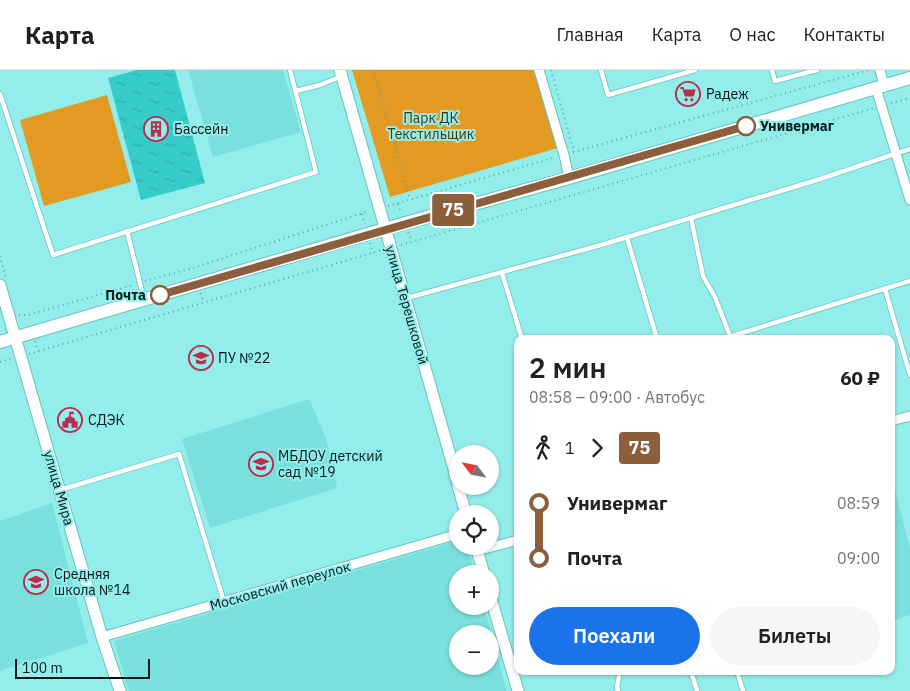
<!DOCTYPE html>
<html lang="ru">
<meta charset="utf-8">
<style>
:root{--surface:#fff;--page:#f6f6f6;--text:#202124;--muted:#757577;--line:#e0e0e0;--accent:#1a73e8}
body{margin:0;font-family:"IBM Plex Sans",sans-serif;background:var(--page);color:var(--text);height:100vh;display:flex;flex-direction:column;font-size:19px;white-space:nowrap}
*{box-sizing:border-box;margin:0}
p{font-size:16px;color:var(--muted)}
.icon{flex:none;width:28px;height:28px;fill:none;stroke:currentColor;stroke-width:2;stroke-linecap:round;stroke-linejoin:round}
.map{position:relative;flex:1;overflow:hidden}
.panel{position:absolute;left:514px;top:265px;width:381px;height:340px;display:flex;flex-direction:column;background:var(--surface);border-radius:10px;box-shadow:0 1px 4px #0004}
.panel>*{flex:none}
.badge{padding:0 10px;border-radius:4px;font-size:18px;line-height:32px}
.needle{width:32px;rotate:302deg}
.fabs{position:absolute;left:449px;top:375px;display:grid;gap:10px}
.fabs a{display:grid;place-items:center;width:50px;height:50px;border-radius:50%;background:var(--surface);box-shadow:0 1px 4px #0004;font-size:25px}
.scale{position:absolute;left:15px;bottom:12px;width:135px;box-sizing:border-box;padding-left:5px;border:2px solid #001818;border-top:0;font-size:14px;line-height:18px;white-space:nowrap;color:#001818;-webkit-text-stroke:4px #93eeeb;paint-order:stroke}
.map>.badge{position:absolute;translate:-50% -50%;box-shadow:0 0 0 2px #fff}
.legs{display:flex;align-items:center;gap:8px;height:55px;padding:0 15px;font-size:16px}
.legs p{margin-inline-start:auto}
.headline{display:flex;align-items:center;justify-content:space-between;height:85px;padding:0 15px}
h1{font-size:28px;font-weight:600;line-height:38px}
.cta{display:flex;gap:10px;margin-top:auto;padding:10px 15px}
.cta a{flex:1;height:58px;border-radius:30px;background:var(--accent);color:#fff;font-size:20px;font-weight:600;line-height:58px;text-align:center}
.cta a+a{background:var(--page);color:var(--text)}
ul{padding:0 15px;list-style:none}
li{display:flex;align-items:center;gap:18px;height:55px;font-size:19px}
li i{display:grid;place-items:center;width:8px;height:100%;margin:0 6px;background:currentColor}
li i::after{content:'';width:12px;height:12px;margin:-6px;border:4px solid;border-radius:50%;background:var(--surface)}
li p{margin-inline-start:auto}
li:first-child i{background:linear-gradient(#0000 50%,currentColor 0)}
li:last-child i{background:linear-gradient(currentColor 50%,#0000 0)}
header{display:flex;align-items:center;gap:30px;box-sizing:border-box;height:70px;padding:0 25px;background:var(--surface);border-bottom:1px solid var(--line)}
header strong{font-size:24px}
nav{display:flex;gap:28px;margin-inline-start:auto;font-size:18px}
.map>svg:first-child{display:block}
</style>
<header>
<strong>Карта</strong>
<nav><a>Главная</a><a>Карта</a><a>О нас</a><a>Контакты</a></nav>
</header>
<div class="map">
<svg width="910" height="621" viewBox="0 0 910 621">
<defs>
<pattern id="water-ripples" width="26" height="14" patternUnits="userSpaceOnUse" patternTransform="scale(1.25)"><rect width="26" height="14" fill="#35ccc9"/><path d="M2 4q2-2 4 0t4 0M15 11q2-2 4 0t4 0" fill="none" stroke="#2daeac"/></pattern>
</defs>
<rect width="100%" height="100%" fill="#93eeeb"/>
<g fill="#7ae0dd" fill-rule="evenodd">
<polygon points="188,0 283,0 301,62 213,87"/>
<polygon points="309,329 326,368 337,418 210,458 182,369"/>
<polygon points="891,404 910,479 910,545 891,551"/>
<polygon points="52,433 88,573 0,601 0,451"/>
<path d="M457 471 458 476H468L475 504H458V536H484L507 621H129L114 571ZM458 564H490V596H458Z"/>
</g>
<g fill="#e39a22">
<polygon points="352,0 538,0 561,77 390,127"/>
<polygon points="107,25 131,112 44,136 20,50"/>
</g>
<polygon fill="url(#water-ripples)" points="137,0 175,0 205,113 141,130 108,8"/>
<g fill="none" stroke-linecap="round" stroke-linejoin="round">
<defs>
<g id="service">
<polyline points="601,0 608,25 695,0"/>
<polyline points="772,0 775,11 817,0"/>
<polyline points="296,21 320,15 342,6"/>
<polyline points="0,24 53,185 316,102 290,0"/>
<polyline points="691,148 703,206 715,227 730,266"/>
<polyline points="127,161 144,229"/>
<polyline points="627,168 657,269"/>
<polyline points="502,203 522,269"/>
<polyline points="885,219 910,305"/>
<polyline points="407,228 601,175 817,110 910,79"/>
<polyline points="722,269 910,211"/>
<polyline points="60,420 179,384 224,532"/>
<polyline points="691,601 697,621"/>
<polyline points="737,601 743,621"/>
<polyline points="618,621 617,617 620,601"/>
</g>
<g id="minor">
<polyline points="539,0 564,85 569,108"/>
<polyline points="880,0 884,15"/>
<polyline points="876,18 910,130"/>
<polyline points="891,351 910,346"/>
<polyline points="477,481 518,470"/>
<polyline points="102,567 458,464"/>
</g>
<g id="tertiary">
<polyline points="340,0 458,413"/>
<polyline points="0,215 102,567 120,621"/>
<polyline points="458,416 466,444"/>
<polyline points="476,476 484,504"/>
<polyline points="490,525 518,621"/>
</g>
<polyline id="secondary" points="0,272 405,153 569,108 910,8"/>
</defs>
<use href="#service" stroke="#66c1be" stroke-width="6"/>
<use href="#minor" stroke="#66c1be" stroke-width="11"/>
<use href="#tertiary" stroke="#66c1be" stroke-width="13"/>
<use href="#secondary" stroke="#66c1be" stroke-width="14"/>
<g stroke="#5fa2a0" stroke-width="2" stroke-dasharray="1 4" stroke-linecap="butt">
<polyline points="373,0 410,129"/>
<polyline points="551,0 574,82"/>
<polyline points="891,33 910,28"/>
<polyline points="573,82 869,0"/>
<polyline points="398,134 401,143"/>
<polyline points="388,136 556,87"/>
<polyline points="362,144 365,154"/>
<polyline points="408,162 412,171"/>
<polyline points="370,173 373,183"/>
<polyline points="401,175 874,38"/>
<polyline points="0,186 6,208"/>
<polyline points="145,211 193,198 369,141"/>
<polyline points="201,223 203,232"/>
<polyline points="19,245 28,245 133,215"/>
<polyline points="35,271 38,281"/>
<polyline points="29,284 382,180"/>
<polyline points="0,292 12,288"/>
</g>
<use href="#service" stroke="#fff" stroke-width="4.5"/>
<use href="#minor" stroke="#fff" stroke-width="9"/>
<use href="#tertiary" stroke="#fff" stroke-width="11"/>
<use href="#secondary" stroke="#fff" stroke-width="12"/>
</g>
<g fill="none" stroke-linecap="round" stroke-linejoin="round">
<defs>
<path id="line-1" d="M160 225C355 168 551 113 746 56"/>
</defs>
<use href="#line-1" stroke="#fff" stroke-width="11"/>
<use href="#line-1" stroke="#8b5e3c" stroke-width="8"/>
</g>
<defs>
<symbol id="supermarket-ring" viewBox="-11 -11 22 22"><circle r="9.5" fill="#93eeeb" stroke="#bc2c4e" stroke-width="1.5"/><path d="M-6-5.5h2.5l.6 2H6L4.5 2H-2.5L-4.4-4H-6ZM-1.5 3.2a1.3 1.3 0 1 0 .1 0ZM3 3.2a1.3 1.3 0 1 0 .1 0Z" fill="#bc2c4e"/></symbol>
<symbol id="building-ring" viewBox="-11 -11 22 22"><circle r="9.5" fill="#93eeeb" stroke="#bc2c4e" stroke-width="1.5"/><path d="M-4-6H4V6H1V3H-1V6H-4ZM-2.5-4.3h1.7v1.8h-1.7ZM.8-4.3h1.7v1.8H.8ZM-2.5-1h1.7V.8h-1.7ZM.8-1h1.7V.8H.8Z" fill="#bc2c4e"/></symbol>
<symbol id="university-ring" viewBox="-11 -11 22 22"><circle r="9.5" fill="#93eeeb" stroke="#bc2c4e" stroke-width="1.5"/><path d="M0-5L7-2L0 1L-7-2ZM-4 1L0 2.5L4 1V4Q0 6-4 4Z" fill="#bc2c4e"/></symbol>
<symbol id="civic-ring" viewBox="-11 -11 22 22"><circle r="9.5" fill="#93eeeb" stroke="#bc2c4e" stroke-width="1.5"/><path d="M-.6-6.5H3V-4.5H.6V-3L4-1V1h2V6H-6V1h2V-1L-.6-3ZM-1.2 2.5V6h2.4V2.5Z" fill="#bc2c4e"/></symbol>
<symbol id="school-ring" viewBox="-11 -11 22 22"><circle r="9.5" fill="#93eeeb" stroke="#bc2c4e" stroke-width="1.5"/><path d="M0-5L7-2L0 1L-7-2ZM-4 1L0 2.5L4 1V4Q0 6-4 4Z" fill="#bc2c4e"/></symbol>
</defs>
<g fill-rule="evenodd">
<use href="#supermarket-ring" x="674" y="10" width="28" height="28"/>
<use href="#building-ring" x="142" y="45" width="28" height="28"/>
<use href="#university-ring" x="187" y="274" width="28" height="28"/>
<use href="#civic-ring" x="56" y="336" width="28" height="28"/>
<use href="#school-ring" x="247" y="380" width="28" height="28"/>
<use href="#school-ring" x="22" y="498" width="28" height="28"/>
</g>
<g fill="#fff" stroke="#8b5e3c" stroke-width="2.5">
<circle cx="746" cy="56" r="9"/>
<circle cx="160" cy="225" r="9"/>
</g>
<g text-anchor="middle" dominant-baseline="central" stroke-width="4" stroke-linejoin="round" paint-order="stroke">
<g font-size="14" fill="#001818" stroke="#93eeeb" text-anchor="start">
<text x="706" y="24">Радеж</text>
<text x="174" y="59">Бассейн</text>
<text x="218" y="288">ПУ №22</text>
<text x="88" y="350">СДЭК</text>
<text x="278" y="386">МБДОУ детский<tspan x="278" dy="16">сад №19</tspan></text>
<text x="54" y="504">Средняя<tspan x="54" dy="16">школа №14</tspan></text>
</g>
<g font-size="14" fill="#503302" stroke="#93eeeb">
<text x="431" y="48">Парк ДК<tspan x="431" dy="16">Текстильщик</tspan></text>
</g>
<g font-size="14" font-weight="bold" fill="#001818" stroke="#93eeeb" text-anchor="start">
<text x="760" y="56">Универмаг</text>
<text x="146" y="225" text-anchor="end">Почта</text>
</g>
<g font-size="14" fill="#001818" stroke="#93eeeb">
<text transform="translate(407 235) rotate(74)">улица Терешковой</text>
<text transform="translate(59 418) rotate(74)">улица Мира</text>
<text transform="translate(280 516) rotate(-16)">Московский переулок</text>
</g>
</g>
</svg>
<div class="fabs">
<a><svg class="needle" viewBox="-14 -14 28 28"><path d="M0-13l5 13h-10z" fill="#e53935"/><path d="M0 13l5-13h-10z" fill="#757577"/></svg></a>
<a><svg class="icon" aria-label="locate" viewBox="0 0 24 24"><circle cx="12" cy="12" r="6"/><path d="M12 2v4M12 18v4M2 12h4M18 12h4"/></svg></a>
<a>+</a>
<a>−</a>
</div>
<div class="scale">100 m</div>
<b class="badge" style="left:453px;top:140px;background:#8b5e3c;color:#fff">75</b>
<section class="panel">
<div class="headline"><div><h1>2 мин</h1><p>08:58 – 09:00 · Автобус</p></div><b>60 ₽</b></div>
<div class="legs"><svg class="icon" aria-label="walk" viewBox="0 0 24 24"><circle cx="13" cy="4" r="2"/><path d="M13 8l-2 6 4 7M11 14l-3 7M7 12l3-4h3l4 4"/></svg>1<svg class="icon" aria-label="forward" viewBox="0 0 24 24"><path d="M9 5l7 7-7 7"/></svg><b class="badge" style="background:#8b5e3c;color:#fff">75</b></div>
<ul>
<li><i style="color:#8b5e3c"></i><b>Универмаг</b><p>08:59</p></li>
<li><i style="color:#8b5e3c"></i><b>Почта</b><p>09:00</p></li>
</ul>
<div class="cta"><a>Поехали</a><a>Билеты</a></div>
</section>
</div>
